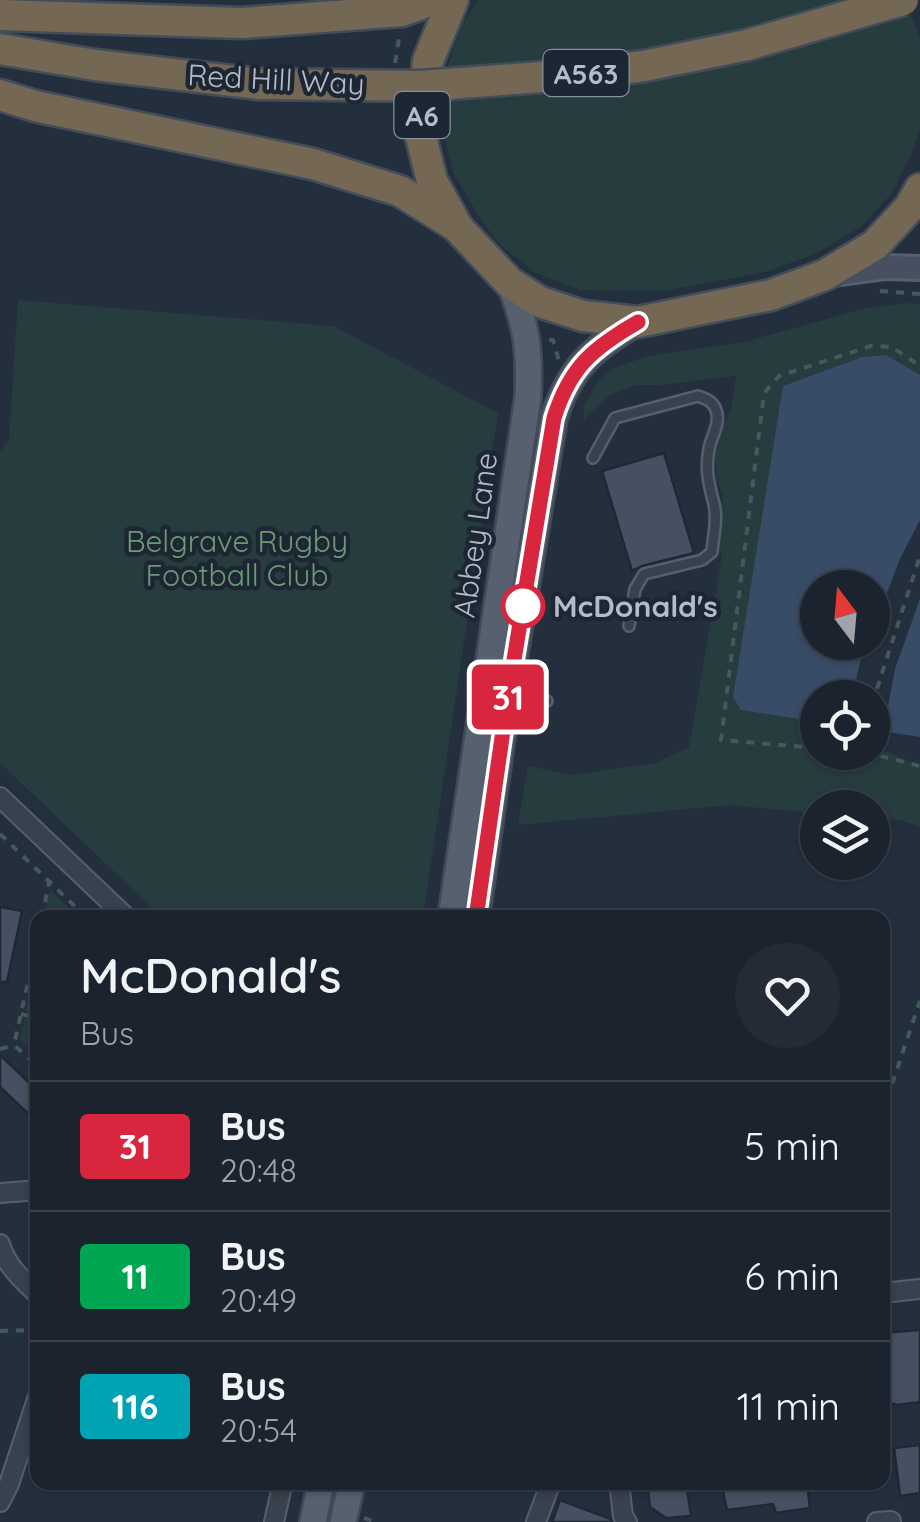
<!DOCTYPE html>
<style>
:root{--surface:#1b232e;--page:#242b36;--text:#f1f3f6;--muted:#a0a4aa;--line:#39404a}
body{margin:0;font-family:Quicksand,sans-serif;background:var(--page);color:var(--text);height:100vh;display:flex;flex-direction:column;font-size:38px;white-space:nowrap}
*{box-sizing:border-box;margin:0}
p{font-size:32px;color:var(--muted)}
.icon{flex:none;width:55px;height:55px;fill:none;stroke:currentColor;stroke-width:2;stroke-linecap:round;stroke-linejoin:round}
.map{position:relative;flex:1;overflow:hidden}
.details{position:absolute;left:30px;top:910px;width:860px;height:580px;display:flex;flex-direction:column;background:var(--surface);border-radius:20px;box-shadow:0 2px 8px #0004,0 0 0 2px var(--line)}
.details>*{flex:none}
.badge{padding:0 20px;border-radius:8px;font-size:35px;line-height:65px}
.needle{width:65px;rotate:344deg}
.tools{position:absolute;left:800px;top:570px;display:grid;gap:20px}
.tools a{display:grid;place-items:center;width:90px;height:90px;border-radius:50%;background:var(--surface);box-shadow:0 2px 8px #0004,0 0 0 2px var(--line);font-size:50px}
.map>.badge{position:absolute;translate:-50% -50%;box-shadow:0 0 0 5px #fff}
.round{display:grid;place-items:center;flex:none;width:105px;height:105px;border-radius:52px;background:var(--page)}
.head{display:flex;align-items:center;justify-content:space-between;height:170px;padding:0 50px}
h1{font-size:48px;font-weight:600;line-height:75px}
ul{padding:0;list-style:none}
li{display:flex;align-items:center;gap:30px;height:130px;padding:0 50px;border-top:2px solid var(--line)}
li div{flex:1}
li b{display:block;font-size:38px}
li em{font-style:normal}
li .badge{min-width:110px;font-weight:700;text-align:center}
.map>svg:first-child{display:block}
</style>
<div class="map">
<svg width="920" height="1522" viewBox="0 0 920 1522">
<rect width="100%" height="100%" fill="#242f3e"/>
<g fill="#263c3f">
<polygon points="478,0 905,0 920,38 920,130 910,158 891,194 861,227 815,254 765,272 664,291 580,290 534,272 498,243 478,215 453,172 443,131 448,66 461,25"/>
<polygon points="18,300 333,326 498,413 423,917 162,917 0,763 0,451 9,441"/>
<polygon points="908,303 920,305 920,375 886,355 862,357 783,386 741,710 817,722 818,752 872,752 873,745 920,766 920,826 899,820 873,818 872,808 818,808 817,813 729,805 518,825 528,766 571,775 655,763 689,747 722,557 719,548 723,495 717,480 715,458 717,438 731,411 736,376 662,385 636,385 610,395 583,421 584,404 599,381 614,368 648,356 744,342 867,308"/>
<polygon points="50,890 79,917 44,917"/>
<polygon points="37,951 37,1014 25,1011"/>
<polygon points="25,1017 37,1019 37,1058 20,1039"/>
</g>
<g fill="#394c67">
<polygon points="886,355 920,375 920,520 900,559 873,629 872,588 818,588 818,642 867,643 861,658 852,697 818,698 817,722 741,710 733,697 783,386 862,357"/>
<polygon points="920,599 920,737 873,730 873,704 888,706 895,669"/>
</g>
<g fill="#455162" stroke="#1f2835" stroke-width="2.5">
<polygon points="664,453 694,553 642,566 632,571 602,471"/>
<polygon points="0,907 22,911 7,982 0,982"/>
<polygon points="0,1055 38,1091 38,1123 0,1087"/>
<polygon points="920,1330 920,1402 897,1405 882,1401 882,1333"/>
<polygon points="920,1445 920,1493 900,1496 894,1448"/>
<polygon points="647,1482 686,1482 691,1516 666,1518 650,1507"/>
<polygon points="721,1482 807,1482 810,1508 776,1513 773,1504 727,1510"/>
<polygon points="560,1500 611,1519 612,1522 552,1522"/>
</g>
<g fill="none" stroke-linecap="round" stroke-linejoin="round">
<defs>
<g id="lane">
<path d="M593 458 615 418 698 396C706 399 713 401 716 410 721 424 711 436 709 449 705 471 709 484 714 504 718 519 713 537 712 552L702 560 644 574 635 589 629 626"/>
<polyline points="511,696 547,701"/>
</g>
<g id="street">
<polyline points="0,797 127,918"/>
<polyline points="0,1193 27,1191"/>
<path d="M0 1244C7 1267 21 1278 38 1295"/>
<polyline points="882,1293 920,1289"/>
<polyline points="619,1482 623,1516 627,1522"/>
<polyline points="0,1502 9,1484 38,1396"/>
<polyline points="274,1522 283,1482"/>
<polyline points="536,1522 551,1482"/>
<polyline points="877,1522 891,1521"/>
</g>
<polyline id="secondary" points="834,274 886,267 920,268"/>
<g id="primary">
<path d="M451 918 528 397C530 351 527 325 509 282"/>
<path d="M476 918 508 695 554 418C570 367 593 348 638 322"/>
<polyline points="313,1522 321,1482"/>
<polyline points="343,1522 352,1482"/>
</g>
<g id="highway">
<polyline points="453,0 428,61 420,133 432,181 458,228 509,282 540,302 583,316 638,322 771,295 825,275 875,245 910,207 920,189"/>
<polyline points="0,15 242,23 402,11 432,0"/>
<polyline points="0,49 95,65 259,84"/>
<polyline points="0,95 35,106 313,164 400,191 456,226"/>
</g>
</defs>
<use href="#lane" stroke="#565f6c" stroke-width="14"/>
<use href="#street" stroke="#565f6c" stroke-width="22"/>
<use href="#secondary" stroke="#565f6c" stroke-width="28"/>
<use href="#primary" stroke="#414a57" stroke-width="30"/>
<use href="#highway" stroke="#434c59" stroke-width="35"/>
<g stroke="#44595c" stroke-width="4" stroke-dasharray="8 8" stroke-linecap="butt">
<polyline points="395,63 399,38"/>
<polyline points="880,291 920,294"/>
<polyline points="549,340 553,340 559,361"/>
<polyline points="872,704 920,556"/>
<polyline points="818,748 721,740 764,393 779,376 871,346 892,347 920,366"/>
<polyline points="865,752 920,766"/>
<polyline points="0,834 87,918"/>
<polyline points="42,918 49,883"/>
<polyline points="38,938 14,1045 38,1067"/>
<polyline points="21,1014 38,1018"/>
<polyline points="0,1049 14,1045"/>
<polyline points="882,1114 920,1001"/>
<polyline points="0,1331 38,1330"/>
<polyline points="364,1518 376,1522"/>
</g>
<use href="#lane" stroke="#38414e" stroke-width="9"/>
<use href="#street" stroke="#38414e" stroke-width="18"/>
<use href="#secondary" stroke="#465061" stroke-width="22"/>
<use href="#primary" stroke="#56606e" stroke-width="25"/>
<use href="#highway" stroke="#746855" stroke-width="30"/>
<defs>
<polyline id="highway-bridge" points="259,84 421,86 569,75 644,66 747,45 903,0"/>
</defs>
<use href="#highway-bridge" stroke="#434c59" stroke-width="35" stroke-linecap="butt"/>
<use href="#highway-bridge" stroke="#746855" stroke-width="30"/>
</g>
<g fill="none" stroke-linecap="round" stroke-linejoin="round">
<defs>
<path id="line" d="M476 918 508 696 554 418C570 367 593 348 638 322"/>
</defs>
<use href="#line" stroke="#fff" stroke-width="22"/>
<use href="#line" stroke="#d7263d" stroke-width="15"/>
</g>
<circle fill="#fff" stroke="#d7263d" stroke-width="5" cx="523" cy="606" r="20"/>
<g text-anchor="middle" dominant-baseline="central" stroke-width="9" stroke-linejoin="round" paint-order="stroke">
<g fill="#1d2633" stroke="#878f9c" stroke-width="2.5">
<rect x="543.5" y="50" width="85" height="46" rx="8"/>
<rect x="394.5" y="92" width="55" height="46" rx="8"/>
</g>
<g font-size="28" font-weight="bold" fill="#b4bcc9">
<text x="586" y="73">A563</text>
<text x="422" y="115">A6</text>
</g>
<g font-size="30" fill="#b4bcc9" stroke="#1d2633">
<text transform="translate(276 79) rotate(3)">Red Hill Way</text>
<text transform="translate(475 535) rotate(-82)">Abbey Lane</text>
</g>
<g font-size="30" fill="#6b9a76" stroke="#1d2633">
<text x="237" y="541">Belgrave Rugby<tspan x="237" dy="34">Football Club</tspan></text>
</g>
<g font-size="30" font-weight="bold" fill="#b4bcc9" stroke="#1d2633" text-anchor="start">
<text x="553" y="606">McDonald's</text>
</g>
</g>
</svg>
<div class="tools">
<a><svg class="needle" viewBox="-14 -14 28 28"><path d="M0-13l5 13h-10z" fill="#e53935"/><path d="M0 13l5-13h-10z" fill="#a0a4aa"/></svg></a>
<a><svg class="icon" aria-label="locate" viewBox="0 0 24 24"><circle cx="12" cy="12" r="6"/><path d="M12 2v4M12 18v4M2 12h4M18 12h4"/></svg></a>
<a><svg class="icon" aria-label="layers" viewBox="0 0 24 24"><path d="M12 4l9 5-9 5-9-5zM3 14l9 5 9-5"/></svg></a>
</div>
<b class="badge" style="left:508px;top:697px;background:#d7263d;color:#fff">31</b>
<section class="details">
<div class="head"><div><h1>McDonald's</h1><p>Bus</p></div><a class="round"><svg class="icon" aria-label="heart" viewBox="0 0 24 24"><path d="M12 20l-8-8c-3-5 5-10 8-4 3-6 11-1 8 4z"/></svg></a></div>
<ul>
<li><span class="badge" style="background:#d7263d;color:#fff">31</span><div><b>Bus</b><p>20:48</p></div><em>5 min</em></li>
<li><span class="badge" style="background:#00a651;color:#fff">11</span><div><b>Bus</b><p>20:49</p></div><em>6 min</em></li>
<li><span class="badge" style="background:#00a3b4;color:#fff">116</span><div><b>Bus</b><p>20:54</p></div><em>11 min</em></li>
</ul>
</section>
</div>
